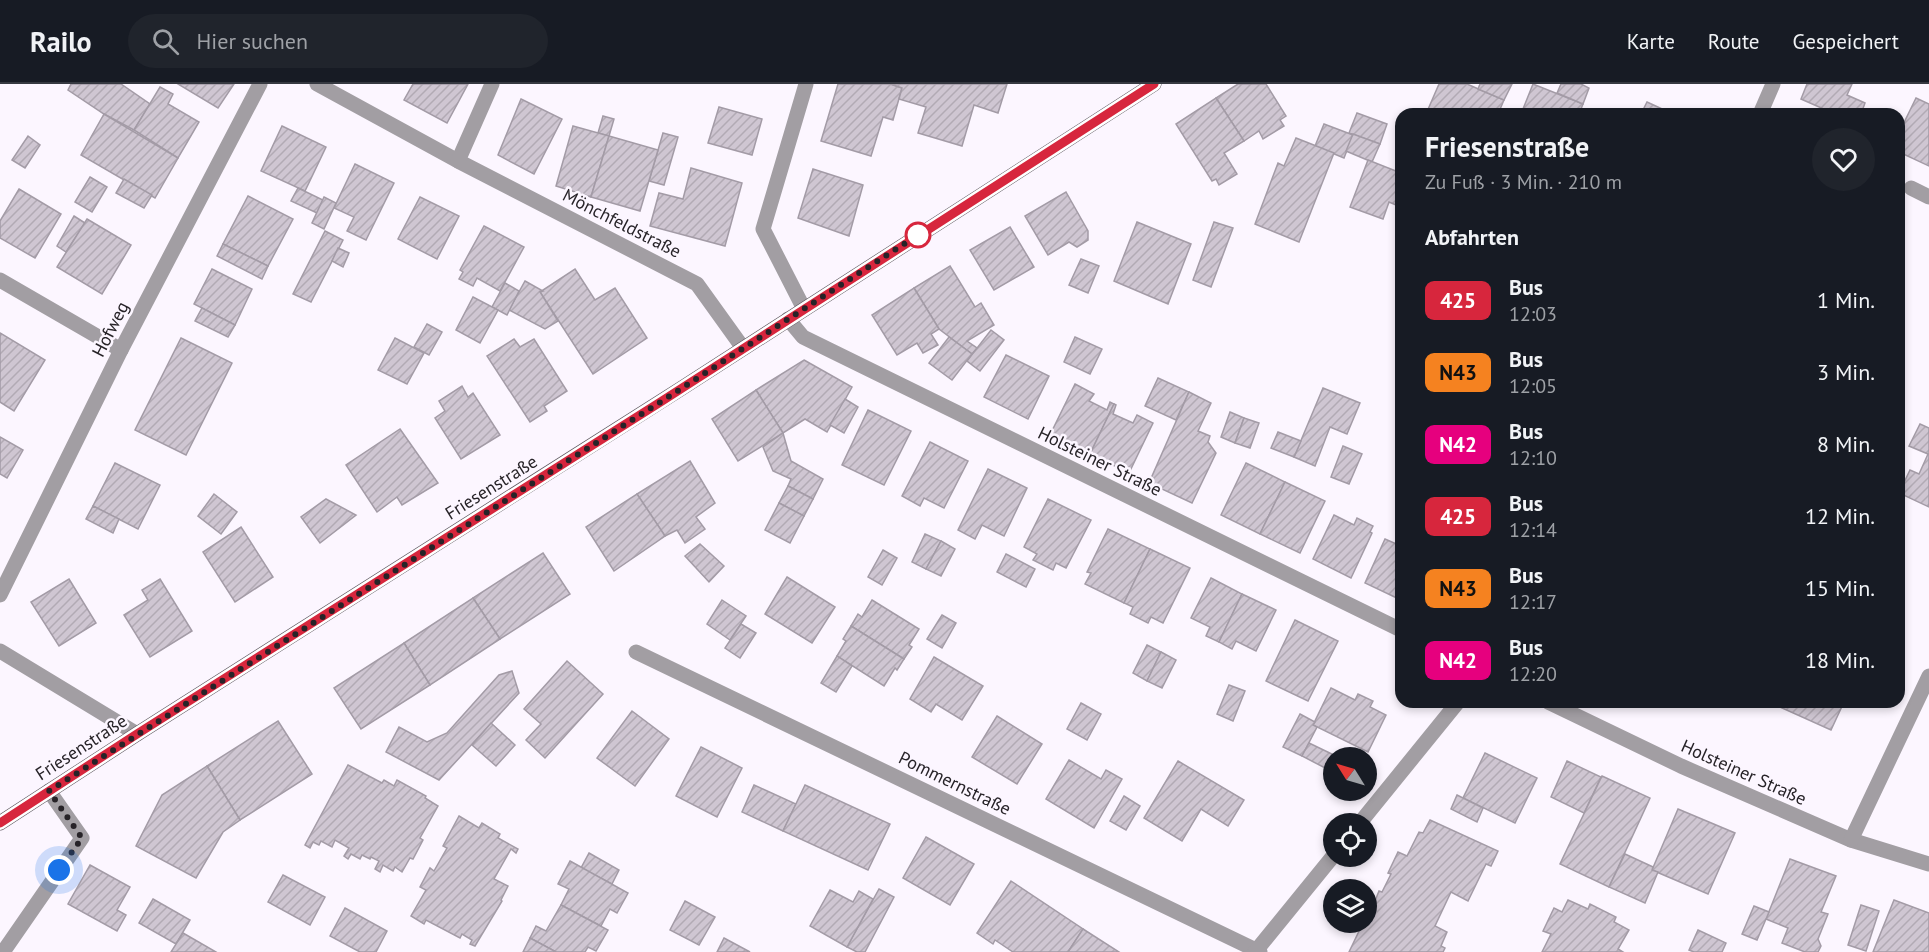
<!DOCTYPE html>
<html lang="de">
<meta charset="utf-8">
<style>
:root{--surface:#171b24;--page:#20242c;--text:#f1f3f6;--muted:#9ea1a6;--line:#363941}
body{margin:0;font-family:"PT Sans",sans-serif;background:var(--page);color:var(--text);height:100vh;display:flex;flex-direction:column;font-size:22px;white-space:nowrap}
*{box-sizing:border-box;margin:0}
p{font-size:20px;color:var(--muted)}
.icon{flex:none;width:33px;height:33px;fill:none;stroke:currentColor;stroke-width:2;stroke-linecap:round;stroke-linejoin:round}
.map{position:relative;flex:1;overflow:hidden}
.side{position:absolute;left:1395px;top:24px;width:510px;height:600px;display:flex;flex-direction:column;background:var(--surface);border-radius:18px;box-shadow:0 3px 9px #0003}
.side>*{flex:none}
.badge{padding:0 12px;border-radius:9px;font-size:21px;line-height:39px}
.needle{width:39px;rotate:307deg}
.controls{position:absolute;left:1323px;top:663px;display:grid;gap:12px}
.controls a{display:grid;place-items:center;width:54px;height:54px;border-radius:50%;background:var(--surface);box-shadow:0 3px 9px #0003;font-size:30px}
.you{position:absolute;width:30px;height:30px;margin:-15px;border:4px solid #fff;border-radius:50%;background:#1a73e8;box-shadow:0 0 0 9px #1a73e833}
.map>.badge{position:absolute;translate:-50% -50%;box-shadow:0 0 0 3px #fff}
h2{padding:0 30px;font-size:22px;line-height:54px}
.round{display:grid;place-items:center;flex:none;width:63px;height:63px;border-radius:32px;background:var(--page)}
.summary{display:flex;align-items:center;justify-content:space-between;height:102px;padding:0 30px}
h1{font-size:28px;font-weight:800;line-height:45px}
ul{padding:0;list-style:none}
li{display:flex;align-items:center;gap:18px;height:72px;padding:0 30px}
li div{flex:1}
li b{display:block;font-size:22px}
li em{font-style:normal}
li .badge{min-width:66px;font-weight:700;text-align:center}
header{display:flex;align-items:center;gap:36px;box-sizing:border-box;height:84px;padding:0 30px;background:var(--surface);border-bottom:2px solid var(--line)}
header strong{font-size:28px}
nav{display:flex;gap:33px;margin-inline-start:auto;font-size:21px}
.search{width:420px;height:54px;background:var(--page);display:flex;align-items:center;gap:15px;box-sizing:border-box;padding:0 21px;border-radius:33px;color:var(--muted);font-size:22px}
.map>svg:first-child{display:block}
</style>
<header>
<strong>Railo</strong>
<div class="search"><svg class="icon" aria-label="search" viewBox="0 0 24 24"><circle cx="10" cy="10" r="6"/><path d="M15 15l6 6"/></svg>Hier suchen</div>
<nav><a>Karte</a><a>Route</a><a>Gespeichert</a></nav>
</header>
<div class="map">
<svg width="1929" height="868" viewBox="0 0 1929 868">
<defs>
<pattern id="building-hatch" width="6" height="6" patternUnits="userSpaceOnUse" patternTransform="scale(1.5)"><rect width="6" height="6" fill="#cfc6d2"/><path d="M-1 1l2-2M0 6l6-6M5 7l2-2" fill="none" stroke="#b2aab4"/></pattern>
</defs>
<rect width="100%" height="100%" fill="#fcf6ff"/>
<g fill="url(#building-hatch)" stroke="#a39ba6" stroke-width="1.5">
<polygon points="71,0 121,0 150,20 134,46 104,30 68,6"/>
<polygon points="178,0 234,0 218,24"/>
<polygon points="413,0 468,0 447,39 404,16"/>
<polygon points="838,0 890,0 902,4 893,36 883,33 871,72 821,57"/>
<polygon points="891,0 1007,0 998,29 974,21 962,62 918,49 926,23 899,15 902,4"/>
<polygon points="1238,0 1266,0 1286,32 1280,36 1284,42 1263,55 1259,47 1244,57 1216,14"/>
<polygon points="1439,0 1467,0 1504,16 1498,30 1426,30"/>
<polygon points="1480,0 1512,0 1504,16 1478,5"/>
<polygon points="1533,0 1583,20 1579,30 1521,30"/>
<polygon points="1561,0 1581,0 1589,4 1583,20 1557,9"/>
<polygon points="1807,0 1852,0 1847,11 1865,19 1861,30 1835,30 1801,15"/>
<polygon points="160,3 173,10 168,20 199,38 178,74 134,46"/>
<polygon points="1216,14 1244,57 1224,69 1237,90 1219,101 1216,95 1212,97 1176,40"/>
<polygon points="1916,14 1929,20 1929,82 1899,68 1899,49"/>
<polygon points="521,15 562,35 534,90 498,71"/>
<polygon points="1647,18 1673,30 1641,30"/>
<polygon points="719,23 762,35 752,71 708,59"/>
<polygon points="1357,29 1387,40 1380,60 1349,49"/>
<polygon points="104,30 178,74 155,114 81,71"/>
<polygon points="603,32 614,35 609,52 598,49"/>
<polygon points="1324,40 1353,51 1344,74 1315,62"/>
<polygon points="282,42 326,63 305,107 261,87"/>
<polygon points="573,42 609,52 591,113 556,102"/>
<polygon points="663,49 678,53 664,101 649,97"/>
<polygon points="1353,50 1380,60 1372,78 1346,67"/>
<polygon points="28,52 40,61 25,84 12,76"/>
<polygon points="609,52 658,66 640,127 591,113"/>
<polygon points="1296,54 1334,69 1299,158 1255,140 1278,79 1284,82"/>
<polygon points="1368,76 1401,89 1401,123 1389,118 1383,135 1350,123"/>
<polygon points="355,80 394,99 366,156 347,147 354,133 334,124"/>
<polygon points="691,84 742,99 725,162 650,142 659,109 683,115"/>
<polygon points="813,85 863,101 849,152 798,134"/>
<polygon points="90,93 107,103 92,128 75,118"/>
<polygon points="124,95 152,111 144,124 116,109"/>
<polygon points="298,104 323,116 317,129 291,117"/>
<polygon points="19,105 61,130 35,174 0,154 0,137"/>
<polygon points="1066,108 1088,147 1088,156 1077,163 1069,158 1048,171 1025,132"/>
<polygon points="248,112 293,135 268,182 223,160"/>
<polygon points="324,113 336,119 324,145 312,139"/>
<polygon points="420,113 459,132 437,175 398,155"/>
<polygon points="74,132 85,139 66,168 57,162"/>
<polygon points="87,135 131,161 102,210 57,183"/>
<polygon points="1137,138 1191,160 1168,220 1114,197"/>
<polygon points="1214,138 1233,144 1211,203 1193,196"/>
<polygon points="484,142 524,163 500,207 477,194 473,202 459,195 463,188 460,186"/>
<polygon points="1010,143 1034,183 994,206 970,166"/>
<polygon points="325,147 343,156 311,218 293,210"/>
<polygon points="223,160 268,182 262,195 217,172"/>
<polygon points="338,164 349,169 343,183 332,177"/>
<polygon points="1081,175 1099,182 1088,209 1069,201"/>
<polygon points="950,182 975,223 981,219 994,241 967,257 977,264 972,270 939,245 914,204"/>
<polygon points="212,185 252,205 235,241 194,220"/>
<polygon points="575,185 595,216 615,204 647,254 593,290 540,208"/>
<polygon points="525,197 543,207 540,208 558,237 545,245 509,226"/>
<polygon points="505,199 519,207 507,231 492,223"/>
<polygon points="914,204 939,245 931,250 938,261 923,269 917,259 897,271 872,231"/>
<polygon points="473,213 498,226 480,259 456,246"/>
<polygon points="202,224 235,241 228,253 195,237"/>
<polygon points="427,240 442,248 429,271 414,263"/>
<polygon points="991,246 1004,256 980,287 967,277"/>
<polygon points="0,249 45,276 14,327 0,318"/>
<polygon points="949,253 972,270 952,296 929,279"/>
<polygon points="1075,253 1102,265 1090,290 1064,278"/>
<polygon points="181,254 232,279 186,371 135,346"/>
<polygon points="395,254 424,269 407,300 378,286"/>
<polygon points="514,255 520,263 534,255 567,307 544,322 547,327 530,338 487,272"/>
<polygon points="1006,271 1049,292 1028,335 984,313"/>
<polygon points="804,276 852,303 827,348 805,335 783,349 756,306"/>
<polygon points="1158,294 1189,308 1176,336 1145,322"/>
<polygon points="1075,300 1094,310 1089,317 1107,326 1110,318 1114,320 1090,370 1050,351"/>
<polygon points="462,302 468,313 473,309 500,351 461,375 435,334 445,327 439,317"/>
<polygon points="1323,304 1360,319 1347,350 1330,343 1315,382 1294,373"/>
<polygon points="756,306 783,349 738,377 712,335"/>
<polygon points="1189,308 1211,319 1198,347 1210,352 1208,358 1216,369 1192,419 1149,399"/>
<polygon points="845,315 858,323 844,349 830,341"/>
<polygon points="1114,320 1116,321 1113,330 1133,339 1137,331 1153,339 1129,389 1090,370"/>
<polygon points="868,326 911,347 884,401 842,381"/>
<polygon points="1230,328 1244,334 1235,359 1221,353"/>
<polygon points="1244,334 1259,339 1250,364 1235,359"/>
<polygon points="1920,340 1929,344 1929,423 1899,409 1910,386 1919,390 1928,370 1909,362"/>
<polygon points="400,345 438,399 402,421 397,413 377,428 346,381"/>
<polygon points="1278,348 1301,357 1294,373 1271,364"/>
<polygon points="783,349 791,377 823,395 813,415 788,402 791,395 773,387 763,363"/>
<polygon points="0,353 23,366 7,394 0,390"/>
<polygon points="930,358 968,377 944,424 924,414 920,422 902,412"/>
<polygon points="1343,362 1362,370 1349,400 1331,393"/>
<polygon points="690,377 715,419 696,433 705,445 685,459 677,446 665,452 637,410"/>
<polygon points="115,379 160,401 138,445 93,422"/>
<polygon points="1246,379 1285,398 1260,450 1221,431"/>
<polygon points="988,385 1027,404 1004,452 982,441 975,455 958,446"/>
<polygon points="1285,398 1325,417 1300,469 1260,450"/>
<polygon points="788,402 813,415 804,432 779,419"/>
<polygon points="214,410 237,428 221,450 198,432"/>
<polygon points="637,410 665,452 614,487 586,443"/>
<polygon points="326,415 356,431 320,459 301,433"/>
<polygon points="1048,415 1091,436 1066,484 1056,479 1053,486 1033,476 1037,470 1024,463"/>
<polygon points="779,419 804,432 790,459 765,446"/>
<polygon points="93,422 119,435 113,449 86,435"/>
<polygon points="1334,431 1354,441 1357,434 1373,442 1370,448 1372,449 1351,494 1313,475"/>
<polygon points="241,443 273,493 235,518 203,468"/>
<polygon points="1108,445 1150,465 1124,519 1085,500 1091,489 1087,488"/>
<polygon points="925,450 941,457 926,485 912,478"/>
<polygon points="1385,455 1401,462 1401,516 1365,499"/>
<polygon points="941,457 955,465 941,492 926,485"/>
<polygon points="700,460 724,482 709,498 685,472"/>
<polygon points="1150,465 1190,484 1163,539 1151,533 1148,539 1130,530 1133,523 1124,519"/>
<polygon points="883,466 897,474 882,501 868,493"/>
<polygon points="543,469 570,510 500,555 473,514"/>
<polygon points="1006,470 1035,485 1026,503 997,488"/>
<polygon points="787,493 835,523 812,559 765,530"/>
<polygon points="1211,494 1242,510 1219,558 1206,552 1210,543 1191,534"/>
<polygon points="69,495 96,539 59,562 31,518"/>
<polygon points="160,495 192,547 150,573 124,531 148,516 142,506"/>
<polygon points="1242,510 1276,526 1256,567 1236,557 1232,565 1219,558"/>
<polygon points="473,514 500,555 430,601 404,559"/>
<polygon points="722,516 746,532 730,556 707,540"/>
<polygon points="872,516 919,545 909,561 912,563 904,575 851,542 858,530 862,533"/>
<polygon points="942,531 956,539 942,564 927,555"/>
<polygon points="1295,536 1338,557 1308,617 1266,597"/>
<polygon points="741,540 756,549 740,574 725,564"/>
<polygon points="851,542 904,575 897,586 895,584 884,602 837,572 846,557 843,555"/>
<polygon points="404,559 430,601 361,645 334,604"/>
<polygon points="1147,561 1161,568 1147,597 1133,589"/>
<polygon points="1161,568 1176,576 1162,604 1147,597"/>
<polygon points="837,572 852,582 836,608 821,599"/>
<polygon points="934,573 983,602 962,636 936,620 931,628 910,615"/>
<polygon points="567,577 603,610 545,674 526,656 541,640 524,625"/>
<polygon points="512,587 519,609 439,696 386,668 399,643 427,658 447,649 499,591"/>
<polygon points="1229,601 1245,607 1233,637 1217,630"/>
<polygon points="1331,604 1355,616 1358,610 1373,617 1370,623 1386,631 1368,668 1313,641"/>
<polygon points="1769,618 1844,618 1831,646"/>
<polygon points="1081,619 1101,630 1087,656 1067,645"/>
<polygon points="632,627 669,655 635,702 597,674"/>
<polygon points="1300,630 1315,638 1313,641 1317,643 1302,672 1283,663"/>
<polygon points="997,632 1042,660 1017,700 972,673"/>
<polygon points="278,637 312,690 240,736 207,682"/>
<polygon points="491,639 515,661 496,682 472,661"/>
<polygon points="1309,659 1336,672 1334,674 1329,686 1302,672"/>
<polygon points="701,663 742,684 717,733 676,712"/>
<polygon points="1485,669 1537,694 1515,739 1463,714"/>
<polygon points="1069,676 1101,695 1106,686 1122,695 1094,744 1046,715"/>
<polygon points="1178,677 1244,716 1228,742 1201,725 1182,757 1144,734"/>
<polygon points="1567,677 1601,693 1584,729 1551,713"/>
<polygon points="348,681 382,699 384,696 394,702 397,696 426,712 425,714 438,722 420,754 423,756 413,775 410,774 402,788 395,783 393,787 383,781 380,788 375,785 379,777 371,773 370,775 362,771 360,775 351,770 348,775 344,772 349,764 335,756 332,763 321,757 319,761 313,758 310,764 305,761"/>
<polygon points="207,682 240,736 223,748 196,794 136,762 162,711"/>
<polygon points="1602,692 1650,714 1609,803 1560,780"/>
<polygon points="754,701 796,720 783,747 742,728"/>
<polygon points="805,701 890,740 868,786 783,747"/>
<polygon points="1457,711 1483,724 1477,738 1451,725"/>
<polygon points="1124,712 1140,722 1126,746 1110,737"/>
<polygon points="1678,725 1735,749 1708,810 1652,786"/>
<polygon points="459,732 479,744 482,739 500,750 498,754 518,765 516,769 511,765 494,795 508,802 501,816 502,817 475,862 470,860 472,856 462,850 460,854 426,836 424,840 411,832 426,806 420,803 430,784 434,787 447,764 443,762"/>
<polygon points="1430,736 1498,767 1491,782 1486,780 1468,817 1451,808 1435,842 1447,848 1441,862 1445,864 1443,868 1349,868 1362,841 1365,842 1379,807 1382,808 1391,790 1388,789 1398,768 1407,772 1419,748 1423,749"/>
<polygon points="926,753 974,780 950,821 903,794"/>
<polygon points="589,769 619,786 612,800 581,784"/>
<polygon points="1625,770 1653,783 1652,786 1658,788 1645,819 1609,803"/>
<polygon points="1790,775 1836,792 1821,828 1828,830 1818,855 1821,862 1818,868 1805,868 1782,859 1788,844 1766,835"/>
<polygon points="570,777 628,809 617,829 610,825 601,842 561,821 569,805 558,800"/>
<polygon points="90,781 130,803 117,826 126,831 117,847 68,820"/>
<polygon points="283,791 325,813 310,841 268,818"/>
<polygon points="1011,797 1083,845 1068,868 1013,868 995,856 993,860 977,849"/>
<polygon points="879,805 894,813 865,868 857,868 847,863"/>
<polygon points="830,806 853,818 859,807 873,815 847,863 810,842"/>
<polygon points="153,815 190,836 176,860 139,839"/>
<polygon points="1568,816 1588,825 1590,820 1616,833 1614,838 1629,846 1618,865 1623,868 1542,868 1551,850 1543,847 1554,824 1562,828"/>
<polygon points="1894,816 1929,829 1929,868 1873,868"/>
<polygon points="685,817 715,833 699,861 670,846"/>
<polygon points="561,821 608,846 596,867 588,863 585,868 556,868 530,854 536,842 546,847"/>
<polygon points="1861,821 1879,827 1866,867 1848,861"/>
<polygon points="1754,822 1769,828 1757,856 1742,850"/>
<polygon points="345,824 387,847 376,868 360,868 330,852"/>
<polygon points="1083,845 1119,868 1068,868"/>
<polygon points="1698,846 1726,859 1722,868 1694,868 1689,866"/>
<polygon points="183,849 216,868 171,868"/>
<polygon points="530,854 556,868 523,868"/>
<polygon points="724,854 750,868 717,868"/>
</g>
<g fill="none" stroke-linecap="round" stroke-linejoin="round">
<g stroke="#a29ea3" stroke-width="15">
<polyline points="317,0 458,77 697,200 743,264"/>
<polyline points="1760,30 1773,0"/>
<polyline points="458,77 492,0"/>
<polyline points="1911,104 1929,113"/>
<polyline points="0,196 121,266"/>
<polyline points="804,225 763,145 806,0"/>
<polyline points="788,235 803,253 1401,546"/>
<polyline points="0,511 121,266 260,0"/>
<polyline points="0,567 137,650"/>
<polyline points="636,568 1260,868"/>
<polyline points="1548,618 1681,682 1851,756 1929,780"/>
<polyline points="1359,740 1458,618"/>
<polyline points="1851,756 1929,592"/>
<polyline points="3,868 82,754 49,707"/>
<polyline points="1255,868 1334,771"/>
</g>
<polyline stroke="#5c565e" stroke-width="15" points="0,739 137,650 682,304 1154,0"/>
</g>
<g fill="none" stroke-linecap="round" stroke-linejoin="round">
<defs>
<polyline id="line" points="0,739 137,650 662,317 1154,0"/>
</defs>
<use href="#line" stroke="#fff" stroke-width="14"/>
<use href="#line" stroke="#d7263d" stroke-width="9"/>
<polyline stroke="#272328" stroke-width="6" stroke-dasharray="0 10.8" points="59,786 82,754 49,707 662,317 921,149 918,151"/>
</g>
<circle fill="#fff" stroke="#d7263d" stroke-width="3" cx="918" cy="151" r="12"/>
<g text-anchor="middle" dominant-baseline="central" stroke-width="5" stroke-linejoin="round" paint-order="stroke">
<g font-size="18" fill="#272328" stroke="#fcf6ff">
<text transform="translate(622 139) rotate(27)">Mönchfeldstraße</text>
<text transform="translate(110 245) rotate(-63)">Hofweg</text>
<text transform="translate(1100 377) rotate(26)">Holsteiner Straße</text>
<text transform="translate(491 403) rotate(-32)">Friesenstraße</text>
<text transform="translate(81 663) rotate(-33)">Friesenstraße</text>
<text transform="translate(1744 688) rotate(24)">Holsteiner Straße</text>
<text transform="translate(955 699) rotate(26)">Pommernstraße</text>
</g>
</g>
</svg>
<div class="controls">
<a><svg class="needle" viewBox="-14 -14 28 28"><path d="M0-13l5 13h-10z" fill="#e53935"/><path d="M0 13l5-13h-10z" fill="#9ea1a6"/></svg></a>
<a><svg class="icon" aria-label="locate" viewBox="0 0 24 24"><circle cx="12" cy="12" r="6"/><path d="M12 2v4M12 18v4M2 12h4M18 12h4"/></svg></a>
<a><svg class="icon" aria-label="layers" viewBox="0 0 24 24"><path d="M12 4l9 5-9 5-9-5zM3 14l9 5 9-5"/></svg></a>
</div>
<div class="you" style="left:59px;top:786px"></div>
<section class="side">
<div class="summary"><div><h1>Friesenstraße</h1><p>Zu Fuß · 3 Min. · 210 m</p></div><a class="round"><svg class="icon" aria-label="heart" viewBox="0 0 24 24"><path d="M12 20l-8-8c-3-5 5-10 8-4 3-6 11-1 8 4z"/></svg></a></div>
<h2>Abfahrten</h2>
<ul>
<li><span class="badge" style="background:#d7263d;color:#fff">425</span><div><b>Bus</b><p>12:03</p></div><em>1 Min.</em></li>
<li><span class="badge" style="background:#f58220;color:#111">N43</span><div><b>Bus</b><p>12:05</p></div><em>3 Min.</em></li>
<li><span class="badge" style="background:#e6007e;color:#fff">N42</span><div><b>Bus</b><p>12:10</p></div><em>8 Min.</em></li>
<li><span class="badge" style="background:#d7263d;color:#fff">425</span><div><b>Bus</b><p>12:14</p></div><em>12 Min.</em></li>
<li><span class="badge" style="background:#f58220;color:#111">N43</span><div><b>Bus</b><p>12:17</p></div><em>15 Min.</em></li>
<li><span class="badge" style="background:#e6007e;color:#fff">N42</span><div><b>Bus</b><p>12:20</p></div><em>18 Min.</em></li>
</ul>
</section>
</div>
